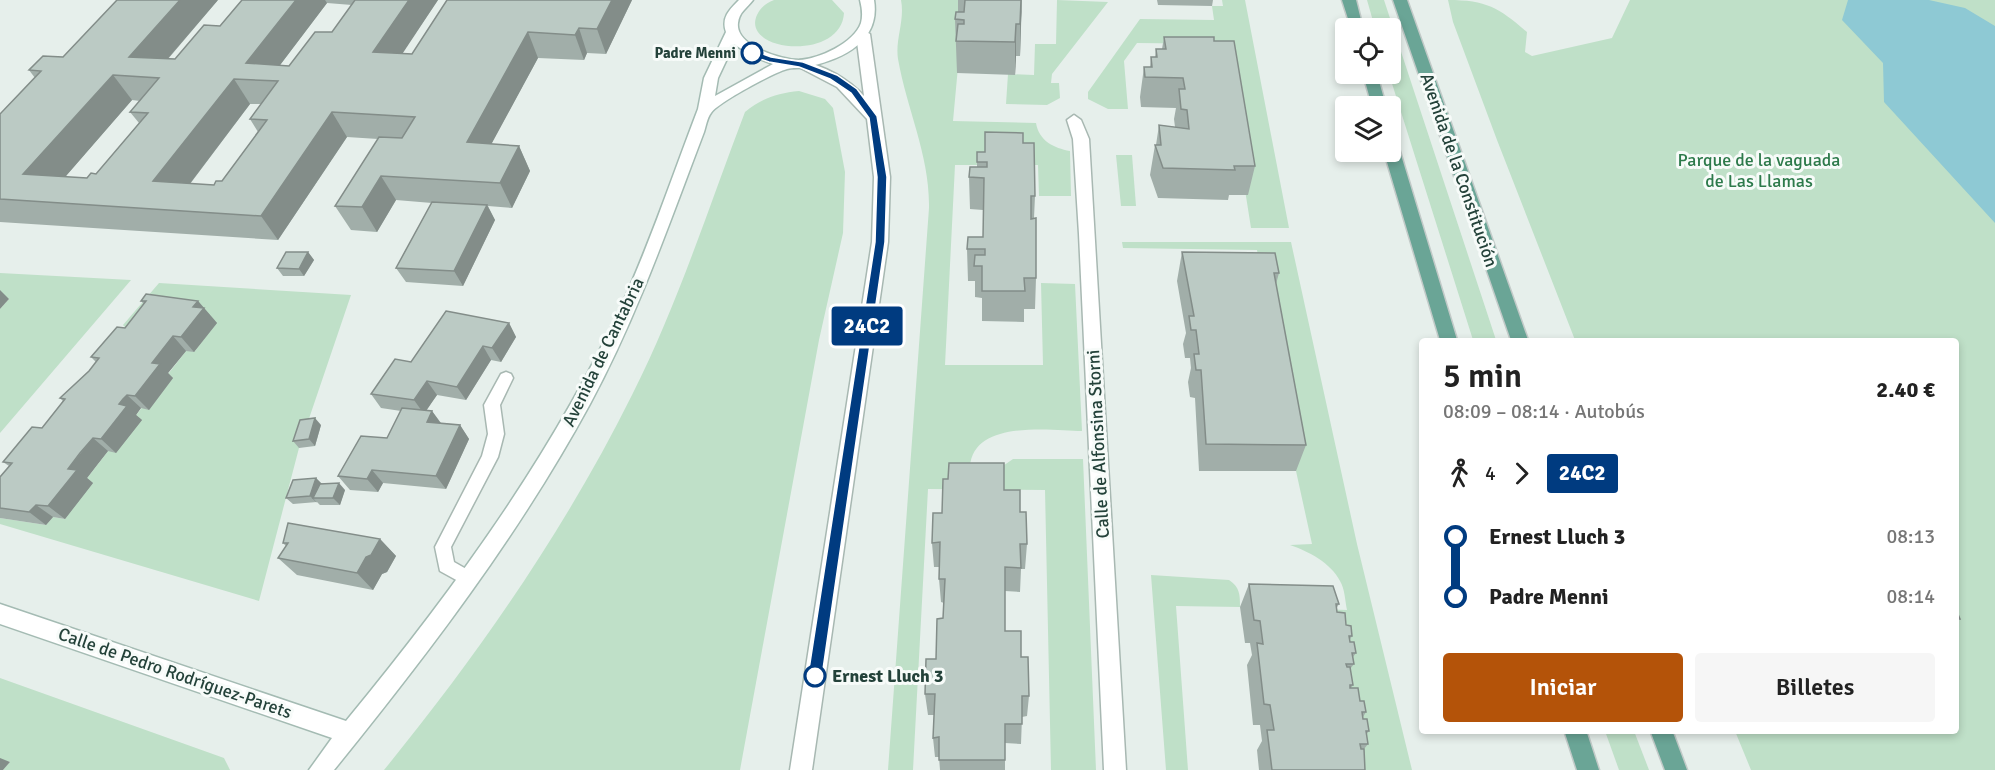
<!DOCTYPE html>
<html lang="es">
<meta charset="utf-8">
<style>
:root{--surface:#fff;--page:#f6f6f6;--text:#222;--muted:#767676;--accent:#b45309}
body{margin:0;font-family:Signika,sans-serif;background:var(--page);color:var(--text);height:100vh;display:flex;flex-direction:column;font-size:22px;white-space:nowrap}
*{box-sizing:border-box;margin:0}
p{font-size:20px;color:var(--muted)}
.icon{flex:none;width:33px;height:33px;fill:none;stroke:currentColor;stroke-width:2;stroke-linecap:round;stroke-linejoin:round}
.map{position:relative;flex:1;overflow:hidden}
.details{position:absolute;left:1419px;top:338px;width:540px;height:396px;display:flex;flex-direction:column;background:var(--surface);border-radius:6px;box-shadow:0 3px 9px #0003}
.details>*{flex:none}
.badge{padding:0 12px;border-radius:4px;font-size:21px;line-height:39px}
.controls{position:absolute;left:1335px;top:18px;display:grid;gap:12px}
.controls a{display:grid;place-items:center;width:66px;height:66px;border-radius:6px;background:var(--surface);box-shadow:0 3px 9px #0003;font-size:30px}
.map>.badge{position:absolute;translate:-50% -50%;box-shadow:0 0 0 3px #fff}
.legs{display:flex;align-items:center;gap:9px;height:66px;padding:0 24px;font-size:20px}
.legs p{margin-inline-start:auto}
.overview{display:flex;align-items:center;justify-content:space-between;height:102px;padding:0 24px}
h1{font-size:33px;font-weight:600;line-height:45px}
.cta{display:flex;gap:12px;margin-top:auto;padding:12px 24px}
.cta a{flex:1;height:69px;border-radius:6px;background:var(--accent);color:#fff;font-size:24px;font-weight:600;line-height:69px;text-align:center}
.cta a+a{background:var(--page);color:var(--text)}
ul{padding:0 24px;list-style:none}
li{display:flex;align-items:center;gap:21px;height:60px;font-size:22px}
li i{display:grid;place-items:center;width:9px;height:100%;margin:0 8px;background:currentColor}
li i::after{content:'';width:15px;height:15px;margin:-8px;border:4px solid;border-radius:50%;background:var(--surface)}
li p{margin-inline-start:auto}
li:first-child i{background:linear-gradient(#0000 50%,currentColor 0)}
li:last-child i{background:linear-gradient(currentColor 50%,#0000 0)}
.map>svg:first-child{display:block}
</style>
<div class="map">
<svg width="1995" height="770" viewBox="0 0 1995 770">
<rect width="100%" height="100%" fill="#e6efeb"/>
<g fill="#bfe0c8">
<path d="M774 0H832L844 13C841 62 740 52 757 15 760 8 766 3 774 0Z"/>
<path d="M901 0H965L957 52 959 56 953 121 1036 123C1039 141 1054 148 1070 151L1071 196H1039L1038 165H955L945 365H1043L1041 283 1075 284 1082 431C1049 430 973 420 970 467L1000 468 1013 459H1083L1096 770H1051L1045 490 928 489 913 770H888L929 208C930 156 907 110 898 59 895 39 905 21 901 0Z"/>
<polygon points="1057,0 1108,2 1052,74 1051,83 1059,83 1060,98 1047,105 1006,104 1008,74 1034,75 1035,44 1056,44"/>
<polygon points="1222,0 1245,0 1289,228 1251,228 1222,44 1137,43 1124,61 1128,109 1108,109 1088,99 1088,92 1140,19 1214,20 1212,6 1223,6"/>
<polygon points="1367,0 1384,0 1496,340 1473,340 1389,74 1390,28 1375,28"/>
<path d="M1448 0C1487 0 1499 8 1527 32L1525 52 1532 56 1612 38 1630 0H1995V770H1751L1735 731 1956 730V340H1575L1497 140 1453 22Z"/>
<path d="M799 91 825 99 833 108 845 172 843 233 819 340 740 770H384C478 655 566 528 632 395 678 304 709 206 745 112 762 98 778 93 799 91Z"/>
<polygon points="1116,155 1132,155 1136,206 1121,206"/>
<path d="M1122 242H1291L1357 544 1412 770H1350L1320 609 1347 610C1345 601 1345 589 1340 581 1331 563 1308 551 1290 545L1312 544 1296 471 1257 250 1123 248Z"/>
<polygon points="0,273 131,280 0,433 0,309 9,299 0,297"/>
<polygon points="159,283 351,295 299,448 259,601 0,524 0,518 46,525 53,517 65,519 84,482 186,351 195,351 216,323 138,342 123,325"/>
<path d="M1151 575 1229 580C1240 587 1240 595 1240 607L1176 606 1188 770H1166Z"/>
<polygon points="0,678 224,758 230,770 3,770 10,762 0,759"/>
<polygon points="1605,731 1634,731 1649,770 1619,770"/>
</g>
<polygon fill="#8ec9d4" points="1848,0 1929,0 1965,8 1995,26 1995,223 1884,102 1883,63 1842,20"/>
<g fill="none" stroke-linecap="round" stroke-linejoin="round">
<defs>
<polygon id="lane" points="506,372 511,374 513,378 500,405 504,434 498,457 451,547 454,562 475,574 477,579 475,584 469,587 440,571 435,547 482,456 488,434 484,405 501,374"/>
<g id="street">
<path d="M863 30 870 34 890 177 888 242 812 770H790L872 242 874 177 867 119 837 87 793 64 800 60C824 66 847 78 864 96L856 34Z"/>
<polygon points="1074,115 1081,120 1089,139 1126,770 1104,770 1079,234 1073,139 1067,120"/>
</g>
<path id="secondary" d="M739 0H753C747 8 739 12 738 23 735 46 782 60 799 60 819 59 854 43 861 23 863 15 862 8 860 0H874C881 42 841 60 806 67 799 69 793 67 787 69 773 73 717 103 711 113 707 118 706 126 704 132 669 224 637 317 590 404 519 535 428 654 334 770H309L332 738 0 624V604L346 721C452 592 552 456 622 304 651 241 673 174 698 109L704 78 726 32C721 18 729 10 739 0ZM734 44 752 56 773 64 715 96 718 78Z"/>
<g id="primary">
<polygon points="1342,0 1356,0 1363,28 1351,28"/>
<polygon points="1393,0 1407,0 1528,340 1511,340"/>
<polygon points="1363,74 1377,74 1386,106 1372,106"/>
<polygon points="1390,140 1398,145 1457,340 1440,340 1384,152 1390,152"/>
<polygon points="1564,730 1586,730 1599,770 1577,770"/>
<polygon points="1650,730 1672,730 1687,770 1665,770"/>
</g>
</defs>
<use href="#lane" stroke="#a8b8b2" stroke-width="3"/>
<use href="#street" stroke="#a8b8b2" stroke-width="3"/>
<use href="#secondary" stroke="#a4bbb3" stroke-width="3"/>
<use href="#primary" stroke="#c2cac8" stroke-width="3"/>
<use href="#lane" fill="#fff" fill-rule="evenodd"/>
<use href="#street" fill="#fff" fill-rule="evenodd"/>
<use href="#secondary" fill="#fff" fill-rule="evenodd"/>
<use href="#primary" fill="#6aa596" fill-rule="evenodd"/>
</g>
<g fill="#a1aea9" fill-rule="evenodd">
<path d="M218 0 168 59H175L220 26 242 0H438L402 53 412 54 447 0H632L606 54 587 53 584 60 538 58 491 144 519 146 530 171 512 208 488 206 495 220 463 286 406 282 396 268 432 203 396 200 377 232 351 230 335 206 378 139 347 137 278 240 0 222V114L35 78 29 70ZM327 3 352 5 332 32 289 66 280 65ZM132 100 140 101 130 112 139 123 96 174 87 178 65 177ZM250 104H261L250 119 258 132 222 181 214 185 190 184Z"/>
<polygon points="958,0 1022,0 1020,56 1016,56 1015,75 957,73 955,19 958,12"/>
<polygon points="1157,0 1213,0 1212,6 1158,5"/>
<polygon points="1164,37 1214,41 1255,166 1248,195 1229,195 1228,200 1158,198 1150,175 1155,145 1156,145 1159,125 1175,127 1174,119 1176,108 1141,107 1140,97 1144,67 1150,67 1151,57 1155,57 1156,49 1162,49"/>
<polygon points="1023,143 1035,196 1034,218 1036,278 1035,309 1024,309 1024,322 982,321 982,298 975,297 975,281 968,281 967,249 983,237 983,210 970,209 969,177 977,167 977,162 985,152"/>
<polygon points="308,252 314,260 304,276 283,276 277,268"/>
<polygon points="1182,252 1279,273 1276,284 1306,445 1296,471 1199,471 1195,398 1190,397 1188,382 1191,368 1190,358 1185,358 1183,344 1186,333 1177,281"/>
<polygon points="141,301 198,301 217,323 194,352 186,351 168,373 173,378 149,410 141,408 138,412 136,415 142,420 116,453 108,451 96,466 87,478 93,483 65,519 53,517 46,525 0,518 0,477 9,466 3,462 42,428 63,401 60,398 89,371 96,362 91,357 125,328 144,304"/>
<polygon points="509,323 516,337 501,362 491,360 466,400 437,395 426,410 432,411 441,423 460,425 469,439 446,489 383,483 378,492 350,490 338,476 387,438 401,411 381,408 371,394 411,362"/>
<polygon points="321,425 315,446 299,448 293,441"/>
<polygon points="316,478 321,483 345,490 340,505 320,505 317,502 293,504 286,498"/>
<polygon points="1004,490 1020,512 1027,544 1025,569 1021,569 1020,592 1005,591 1005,631 1021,657 1029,696 1027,716 1022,717 1021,744 1005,743 1005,770 940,770 939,757 935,757 933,738 934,715 928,715 925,694 936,659 943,618 944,603 941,602 939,579 939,567 934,567 932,543 942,513"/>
<polygon points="380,539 396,556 387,572 382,574 373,590 297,575 278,558 286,546 283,543"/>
<polygon points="1249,584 1339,604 1336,609 1337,612 1346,625 1352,636 1349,641 1356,653 1353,657 1354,664 1350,669 1353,685 1351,688 1366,712 1363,717 1363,719 1369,731 1366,735 1368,744 1364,749 1365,770 1259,770 1257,750 1262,741 1260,725 1253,725 1247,665 1252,655 1250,643 1245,643 1240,607"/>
</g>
<g fill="#838d89">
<polygon points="180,0 218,0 152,77 129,57"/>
<polygon points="296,0 325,0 327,3 268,81 246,63"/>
<polygon points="409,0 438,0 387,77 373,52"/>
<polygon points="612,0 632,0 606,54 597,29"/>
<polygon points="1022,0 1021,23 1020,56 1020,24"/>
<polygon points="1016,24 1016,56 1015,75 1015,42"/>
<polygon points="579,28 587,53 584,60 575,35"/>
<polygon points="528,32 538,58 479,167 467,142"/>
<polygon points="113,75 132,100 46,199 23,174"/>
<polygon points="234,79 250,104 173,206 153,181"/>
<polygon points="332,112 347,137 278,240 261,216"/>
<polygon points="519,146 530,171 512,208 500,183"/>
<polygon points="381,176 396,200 377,232 362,207"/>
<polygon points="487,205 495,220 463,286 454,271"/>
<polygon points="308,252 314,260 304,276 299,269"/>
<polygon points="0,290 9,299 0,309"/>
<polygon points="198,301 217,323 194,352 181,337 193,307"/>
<polygon points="509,323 516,337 501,362 492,348"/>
<polygon points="173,336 186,351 168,373 173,378 149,410 135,396 152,363"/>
<polygon points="483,346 491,360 466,400 457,387"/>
<polygon points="427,381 437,395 424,414 414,400"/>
<polygon points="127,395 141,408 136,415 142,420 116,453 101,439 119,404"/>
<polygon points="432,411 442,425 427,422"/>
<polygon points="315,418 321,425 315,446 309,439"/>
<polygon points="460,425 469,439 446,489 436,476"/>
<polygon points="93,438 108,451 87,478 93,483 65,519 48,506 68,469"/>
<polygon points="372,470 383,483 378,492 367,479"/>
<polygon points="316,478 323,485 313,498 317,503 310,496"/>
<polygon points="339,483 345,490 340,505 333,498"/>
<polygon points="36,505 53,517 46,525 29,512"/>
<polygon points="380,539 396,556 387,572 382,574 373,590 357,573 366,557"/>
<polygon points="0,758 10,762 3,770 0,770"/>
</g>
<g fill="#bbcac4" stroke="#838d89" stroke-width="1.5" fill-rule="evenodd">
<path d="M117 0H180L129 57 175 59 204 25 220 26 242 0H296L246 63 289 66 315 32H332L355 0H409L373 52 412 54 447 0H612L597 29 579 28 575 35 528 32 467 142 519 146 500 183 381 176 362 207 335 206 379 137 402 138 415 117 332 112 261 216 0 199V114L41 71 29 70 43 56 63 57ZM113 75 159 78 130 112 148 113 96 174 91 173 87 178 23 174ZM234 79 278 81 250 119 267 120 222 181H216L214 185 153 181Z"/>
<polygon points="965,0 1021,0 1020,24 1016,24 1015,42 956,41 958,24 964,24 964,20 955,19 956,12 964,12"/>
<polygon points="1164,37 1214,37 1214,41 1234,41 1255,166 1234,166 1235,170 1163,168 1155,145 1161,145 1159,125 1189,129 1187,110 1181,109 1179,89 1185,89 1183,78 1145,77 1144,67 1152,67 1151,57 1157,57 1156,49 1166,49"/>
<polygon points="985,132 1023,133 1023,143 1034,143 1035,196 1031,196 1031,219 1036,218 1036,278 1024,278 1025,291 982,291 982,266 974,266 975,255 985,255 985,249 967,249 968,237 983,237 984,178 969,177 970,167 987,167 987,162 977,162 977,152 985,152"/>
<polygon points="432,202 487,205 454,271 396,268"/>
<polygon points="286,252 308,252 299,269 277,268"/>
<polygon points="1182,252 1275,253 1279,273 1274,273 1306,445 1206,444 1201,370 1196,370 1194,354 1199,354 1196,330 1191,330 1189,316 1194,316"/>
<polygon points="146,294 198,301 193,307 204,308 181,337 173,336 152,363 160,364 135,396 127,395 123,399 119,404 127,406 101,439 93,438 80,453 68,469 77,470 48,506 36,505 29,512 0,508 0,477 12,463 3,462 32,427 42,428 65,399 60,398 89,371 99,358 91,357 117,327 125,328 146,301 141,301"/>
<polygon points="446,311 509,323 492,348 483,346 457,387 427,381 414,400 371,394 395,359 411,362"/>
<polygon points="402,408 432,411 427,422 460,425 436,476 372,470 367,479 338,476 361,436 387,438"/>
<polygon points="315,418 309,439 293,441 300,420"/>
<polygon points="949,463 1004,463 1004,490 1020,490 1020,512 1026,512 1027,544 1020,544 1021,568 1005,567 1005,631 1021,631 1021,657 1028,657 1029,696 1022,696 1022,724 1005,724 1005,760 939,760 939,737 933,738 935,694 925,694 926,659 936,659 937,619 943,618 945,579 939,579 940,542 932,543 933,513 942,513 943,479 948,479"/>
<polygon points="316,478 310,496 286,498 293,480"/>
<polygon points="339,483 333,498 313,498 320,484"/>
<polygon points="288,523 380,539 371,555 366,557 357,573 278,558 288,543 283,543"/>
<polygon points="1249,584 1333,586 1339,604 1336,604 1337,612 1345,613 1346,625 1351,626 1352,636 1349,636 1350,642 1354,642 1356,653 1352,653 1354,664 1346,664 1347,667 1350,667 1353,685 1350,685 1350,688 1358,688 1360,701 1364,701 1366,712 1362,712 1363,719 1367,719 1369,731 1366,731 1368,744 1360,744 1361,749 1364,749 1365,770 1272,770 1267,730 1274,730 1270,705 1264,704 1257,643 1263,644 1260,621 1254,620"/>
<polygon points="1956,612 1957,612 1960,619 1956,619"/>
</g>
<polygon fill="#003b80" stroke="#fff" stroke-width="1.5" points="752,50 771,57 803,62 837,75 857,89 877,116 887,177 885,242 822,676 815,682 808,676 875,242 877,177 869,118 851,93 830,79 799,67 769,62 749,55 748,53"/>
<g fill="#fff" stroke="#003b80" stroke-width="3">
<circle cx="752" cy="53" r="10"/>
<circle cx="815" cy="676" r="10"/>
</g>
<g text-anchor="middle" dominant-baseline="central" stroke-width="6" stroke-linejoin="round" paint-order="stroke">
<g font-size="15" font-weight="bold" fill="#24423a" stroke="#f7fbf9" text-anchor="end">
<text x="736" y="53">Padre Menni</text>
</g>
<g font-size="18" fill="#2d7a4b" stroke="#f7fbf9">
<text x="1759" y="160">Parque de la vaguada<tspan x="1759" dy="21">de Las Llamas</tspan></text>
</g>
<g font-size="18" fill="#24423a" stroke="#f7fbf9">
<text transform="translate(1459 170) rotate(71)">Avenida de la Constitución</text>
<text transform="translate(603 352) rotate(-64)">Avenida de Cantabria</text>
<text transform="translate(1098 444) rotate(-93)">Calle de Alfonsina Storni</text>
<text transform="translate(175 673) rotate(19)">Calle de Pedro Rodríguez-Parets</text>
</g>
<g font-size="18" font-weight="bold" fill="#24423a" stroke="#f7fbf9" text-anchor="start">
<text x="832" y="676">Ernest Lluch 3</text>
</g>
</g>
</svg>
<div class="controls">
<a><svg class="icon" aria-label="locate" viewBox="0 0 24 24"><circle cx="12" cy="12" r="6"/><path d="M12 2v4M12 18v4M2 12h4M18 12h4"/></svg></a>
<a><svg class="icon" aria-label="layers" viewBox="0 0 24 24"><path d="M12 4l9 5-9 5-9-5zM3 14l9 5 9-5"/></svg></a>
</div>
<b class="badge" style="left:867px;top:326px;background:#003b80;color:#fff">24C2</b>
<section class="details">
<div class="overview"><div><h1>5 min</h1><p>08:09 – 08:14 · Autobús</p></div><b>2.40 €</b></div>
<div class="legs"><svg class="icon" aria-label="walk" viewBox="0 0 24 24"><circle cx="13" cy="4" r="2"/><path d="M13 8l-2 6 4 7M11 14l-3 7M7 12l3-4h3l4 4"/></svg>4<svg class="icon" aria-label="forward" viewBox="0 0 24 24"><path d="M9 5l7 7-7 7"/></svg><b class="badge" style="background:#003b80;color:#fff">24C2</b></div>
<ul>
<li><i style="color:#003b80"></i><b>Ernest Lluch 3</b><p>08:13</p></li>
<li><i style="color:#003b80"></i><b>Padre Menni</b><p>08:14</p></li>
</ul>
<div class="cta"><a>Iniciar</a><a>Billetes</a></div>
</section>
</div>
